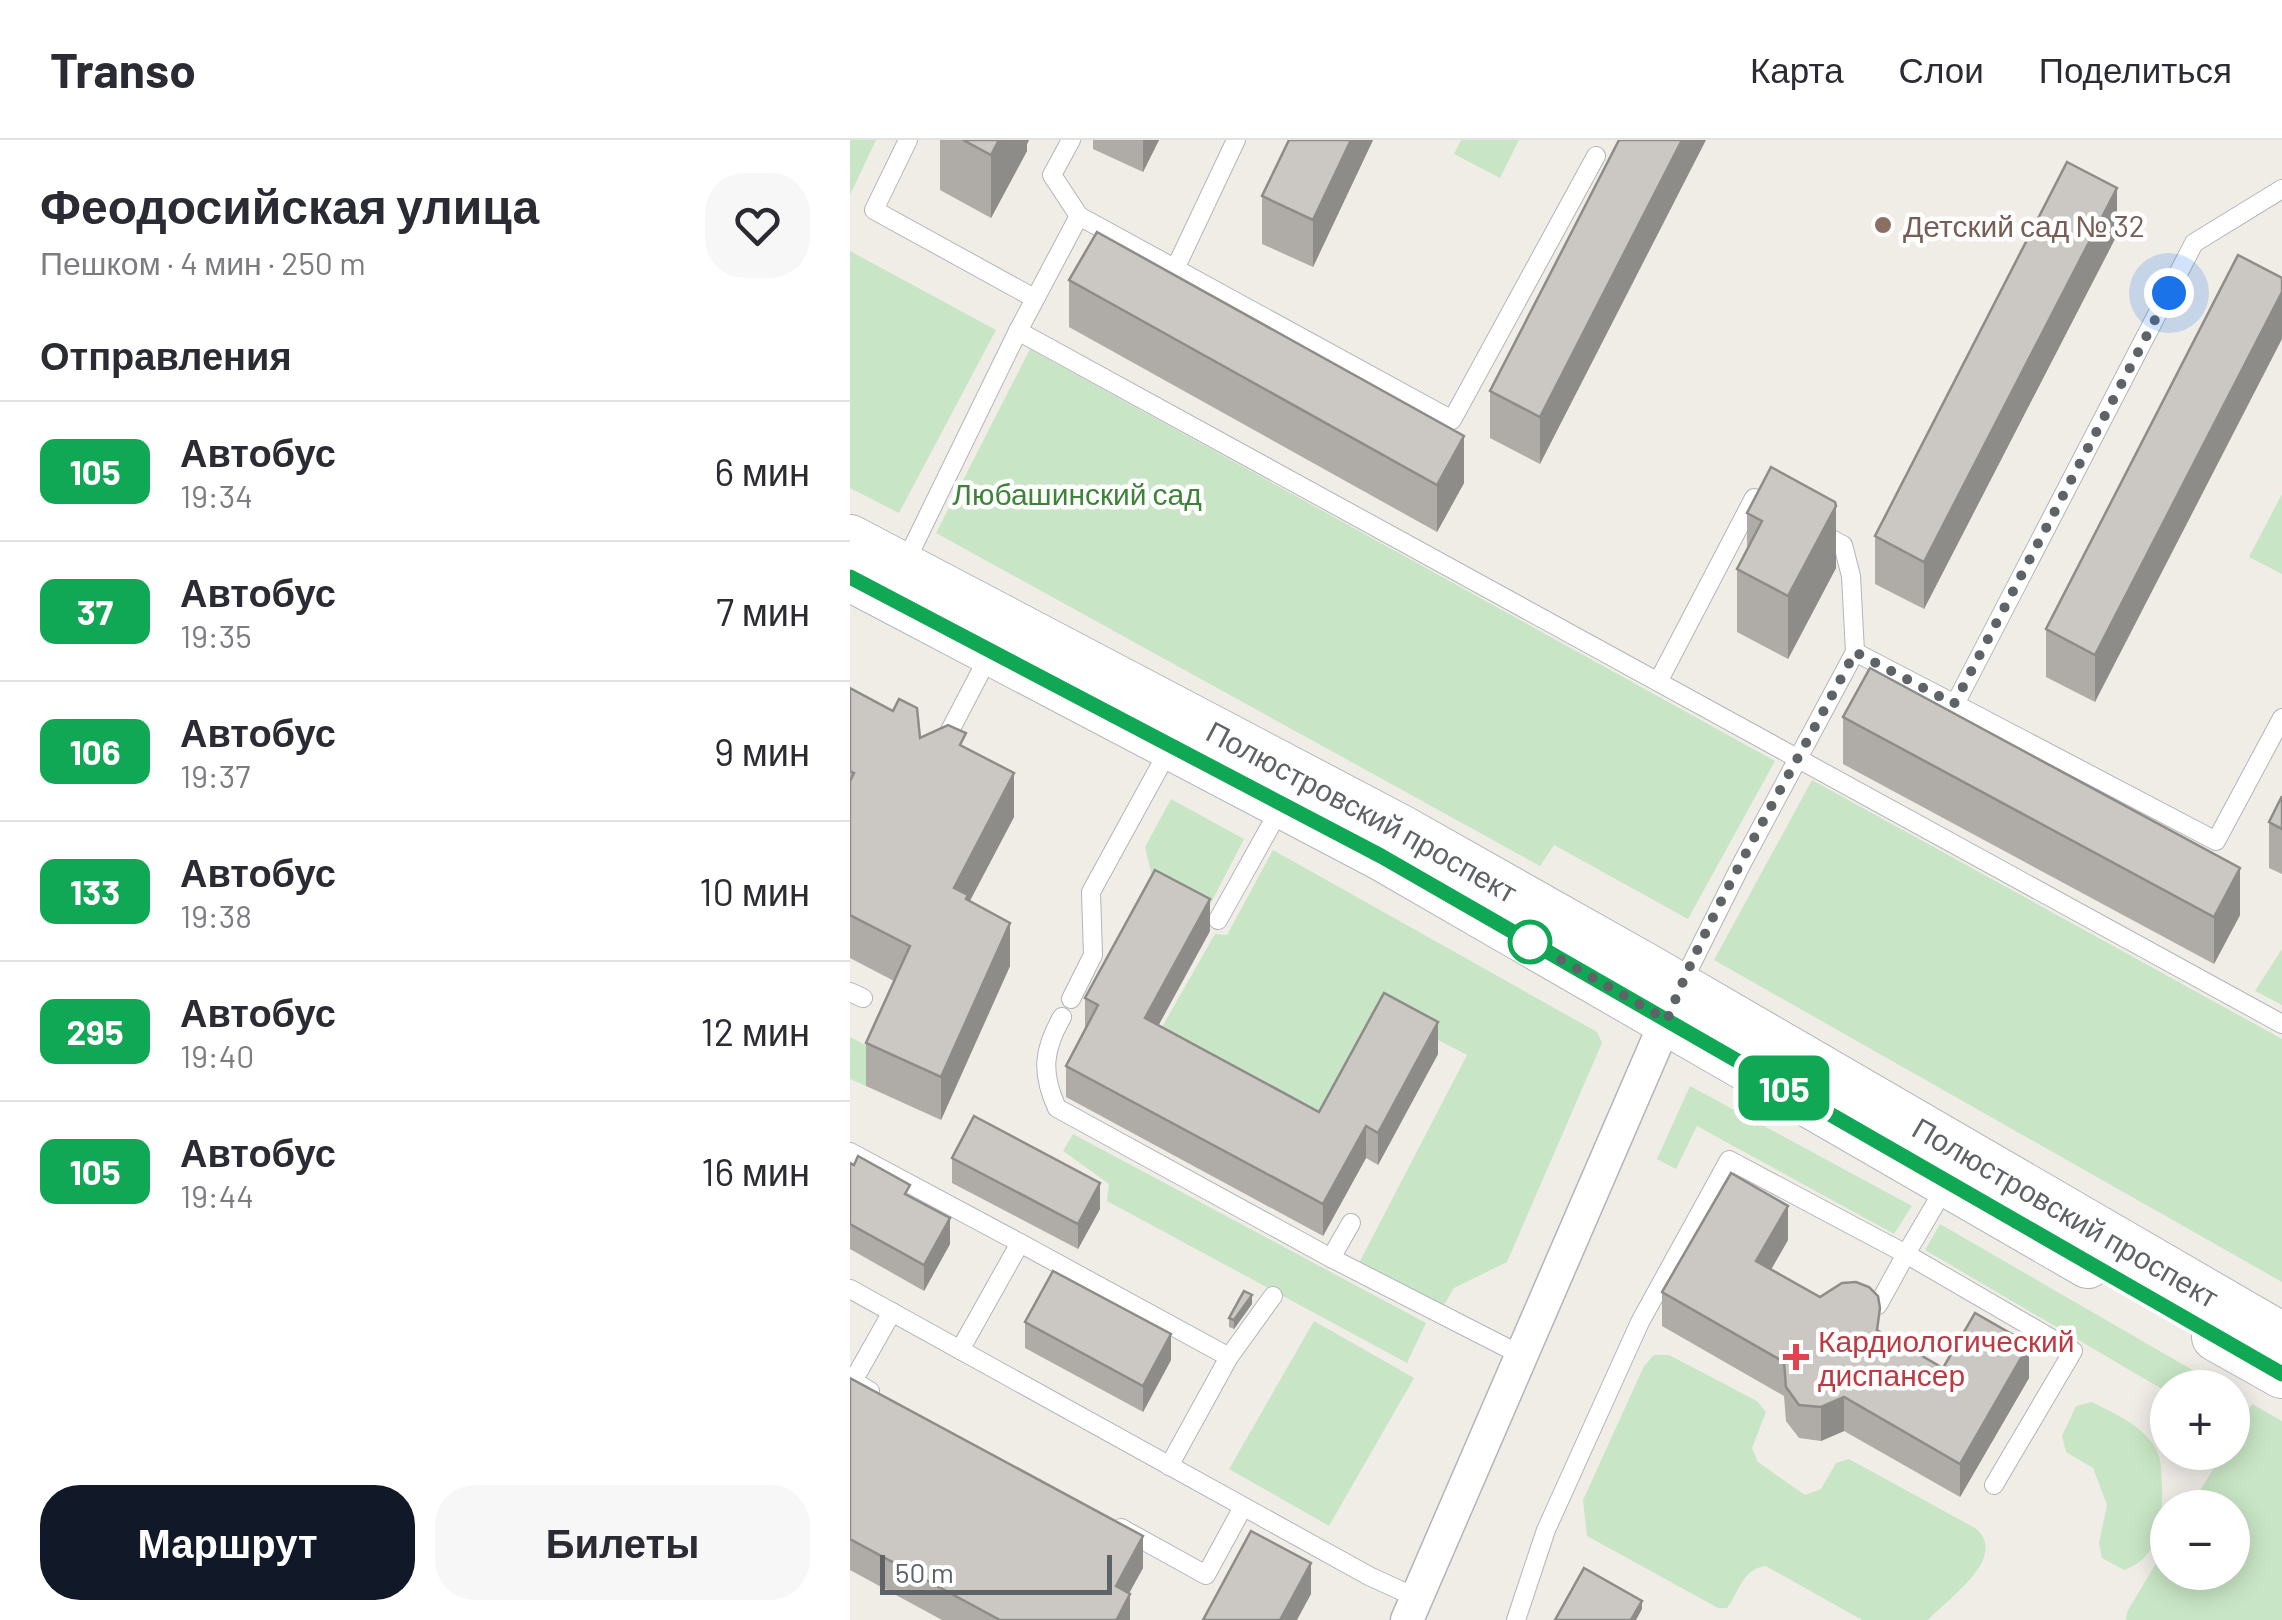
<!DOCTYPE html>
<html lang="ru">
<meta charset="utf-8">
<style>
:root{--surface:#fff;--page:#f7f7f7;--text:#2b2b33;--muted:#7c7c81;--line:#e1e1e2;--accent:#111827}
body{margin:0;font-family:Barlow,sans-serif;background:var(--page);color:var(--text);height:100vh;display:flex;flex-direction:column;font-size:38px;white-space:nowrap}
*{box-sizing:border-box;margin:0}
p{font-size:32px;color:var(--muted)}
.icon{flex:none;width:55px;height:55px;fill:none;stroke:currentColor;stroke-width:2;stroke-linecap:round;stroke-linejoin:round}
.map{position:relative;flex:1;overflow:hidden}
.details{display:flex;flex-direction:column;background:var(--surface);width:850px}
.details>*{flex:none}
.badge{padding:0 20px;border-radius:15px;font-size:35px;line-height:65px}
.fabs{position:absolute;left:1300px;top:1230px;display:grid;gap:20px}
.fabs a{display:grid;place-items:center;width:100px;height:100px;border-radius:50%;background:var(--surface);box-shadow:0 5px 25px #0003;font-size:50px}
.scale{position:absolute;left:30px;bottom:25px;width:232px;box-sizing:border-box;padding-left:10px;border:5px solid #5e6367;border-top:0;font-size:28px;line-height:35px;white-space:nowrap;color:#5e6367;-webkit-text-stroke:8px #fff;paint-order:stroke}
.you{position:absolute;width:50px;height:50px;margin:-25px;border:8px solid #fff;border-radius:50%;background:#1a73e8;box-shadow:0 0 0 15px #1a73e833}
.map>.badge{position:absolute;translate:-50% -50%;box-shadow:0 0 0 5px #fff}
h2{padding:0 40px;font-size:38px;line-height:90px}
.round{display:grid;place-items:center;flex:none;width:105px;height:105px;border-radius:40px;background:var(--page)}
.head{display:flex;align-items:center;justify-content:space-between;height:170px;padding:0 40px}
h1{font-size:48px;font-weight:700;line-height:75px}
.button{display:flex;gap:20px;margin-top:auto;padding:20px 40px}
.button a{flex:1;height:115px;border-radius:40px;background:var(--accent);color:#fff;font-size:40px;font-weight:700;line-height:115px;text-align:center}
.button a+a{background:var(--page);color:var(--text)}
ul{padding:0;list-style:none}
li{display:flex;align-items:center;gap:30px;height:140px;padding:0 40px;border-top:2px solid var(--line)}
li div{flex:1}
li b{display:block;font-size:38px}
li em{font-style:normal}
li .badge{min-width:110px;font-weight:700;text-align:center}
header{display:flex;align-items:center;gap:60px;box-sizing:border-box;height:140px;padding:0 50px;background:var(--surface);border-bottom:2px solid var(--line)}
header strong{font-size:48px}
nav{display:flex;gap:55px;margin-inline-start:auto;font-size:35px}
main{display:flex;flex:1;min-height:0}
.map>svg:first-child{display:block}
</style>
<header>
<strong>Transo</strong>
<nav><a>Карта</a><a>Слои</a><a>Поделиться</a></nav>
</header>
<main>
<section class="details">
<div class="head"><div><h1>Феодосийская улица</h1><p>Пешком · 4 мин · 250 m</p></div><a class="round"><svg class="icon" aria-label="heart" viewBox="0 0 24 24"><path d="M12 20l-8-8c-3-5 5-10 8-4 3-6 11-1 8 4z"/></svg></a></div>
<h2>Отправления</h2>
<ul>
<li><span class="badge" style="background:#10a855;color:#fff">105</span><div><b>Автобус</b><p>19:34</p></div><em>6 мин</em></li>
<li><span class="badge" style="background:#10a855;color:#fff">37</span><div><b>Автобус</b><p>19:35</p></div><em>7 мин</em></li>
<li><span class="badge" style="background:#10a855;color:#fff">106</span><div><b>Автобус</b><p>19:37</p></div><em>9 мин</em></li>
<li><span class="badge" style="background:#10a855;color:#fff">133</span><div><b>Автобус</b><p>19:38</p></div><em>10 мин</em></li>
<li><span class="badge" style="background:#10a855;color:#fff">295</span><div><b>Автобус</b><p>19:40</p></div><em>12 мин</em></li>
<li><span class="badge" style="background:#10a855;color:#fff">105</span><div><b>Автобус</b><p>19:44</p></div><em>16 мин</em></li>
</ul>
<div class="button"><a>Маршрут</a><a>Билеты</a></div>
</section>
<div class="map">
<svg width="1432" height="1480" viewBox="0 0 1432 1480">
<rect width="100%" height="100%" fill="#f0ede7"/>
<g fill="#c8e6c5">
<polygon points="0,0 26,0 0,55"/>
<polygon points="611,0 669,0 650,38 604,14"/>
<polygon points="0,111 146,190 49,373 0,348"/>
<polygon points="180,209 925,621 838,779 704,705 690,726 86,393"/>
<polygon points="1432,354 1432,434 1399,417"/>
<polygon points="962,640 1432,899 1432,1142 864,820"/>
<polygon points="321,659 394,699 352,780 307,757 295,707"/>
<polygon points="423,710 747,892 752,903 657,1122 604,1148 594,1165 509,1123 617,915 540,875 467,998 300,908 365,794 377,795"/>
<polygon points="1432,809 1432,865 1405,851"/>
<polygon points="0,897 31,913 16,946 0,939"/>
<polygon points="840,946 1062,1066 1044,1094 847,986 826,1029 807,1019"/>
<polygon points="223,994 576,1183 557,1223 257,1061 259,1044 213,1011"/>
<polygon points="1090,1084 1372,1247 1318,1248 1317,1252 1075,1110"/>
<polygon points="464,1181 564,1238 479,1386 379,1329"/>
<path d="M804 1215H819L907 1261 916 1272 902 1308 908 1322 955 1355 971 1349 986 1323 999 1319 1125 1388C1160 1416 1100 1457 1078 1480H1012L916 1426C892 1429 890 1451 877 1468H868L737 1396 733 1360 794 1226Z"/>
<path d="M1242 1262C1265 1274 1290 1284 1305 1307 1312 1318 1311 1332 1312 1345 1313 1379 1311 1417 1274 1430L1252 1418 1249 1403 1257 1365 1243 1328 1216 1312 1212 1296 1226 1266Z"/>
<polygon points="1402,1264 1432,1281 1432,1480 1276,1480 1277,1472 1317,1405 1318,1432 1382,1432 1382,1368 1340,1367 1373,1313 1382,1312 1383,1297"/>
</g>
<g fill="none" stroke-linecap="round" stroke-linejoin="round">
<defs>
<g id="lane">
<polyline points="58,0 24,70 184,158"/>
<polyline points="221,0 202,35 229,76"/>
<polyline points="325,129 386,0"/>
<polyline points="168,191 1432,884"/>
<polyline points="53,427 168,191 229,76 602,280 746,16"/>
<polyline points="1005,512 1105,564 1344,103 1432,49"/>
<polyline points="808,542 904,358 923,368"/>
<polyline points="1105,564 1366,701 1432,578"/>
<polyline points="95,600 141,512"/>
<polyline points="368,780 431,667"/>
<polyline points="830,847 891,725 1005,512 1001,436 993,405 968,392"/>
<polyline points="0,852 13,858"/>
<polyline points="221,859 243,815 241,752 321,606"/>
<path d="M212 877C193 910 191 933 207 968L481 1118 673 1216"/>
<polyline points="0,1012 170,1103"/>
<polyline points="481,1118 501,1083"/>
<polyline points="0,1149 519,1436 567,1458"/>
<polyline points="1028,1165 1056,1114 1223,1211 1144,1345"/>
<polyline points="110,1210 170,1103 379,1217"/>
<polyline points="20,1251 3,1241 42,1172"/>
<polyline points="319,1326 379,1217 423,1156"/>
<polyline points="271,1388 356,1435 393,1367"/>
<polyline points="666,1480 696,1390 790,1182 879,1020 1056,1114 1097,1044"/>
</g>
<polyline id="street" points="557,1480 823,865"/>
<g id="secondary">
<path id="s1" d="M0 399 547 687 795 827 1432 1197"/>
<polyline points="0,437 531,716 1238,1124"/>
<polyline points="1366,1197 1432,1234"/>
</g>
</defs>
<use href="#lane" stroke="#b2b5b9" stroke-width="20"/>
<use href="#street" stroke="#b2b5b9" stroke-width="35"/>
<use href="#secondary" stroke="#b3b7bb" stroke-width="50"/>
<use href="#lane" stroke="#fff" stroke-width="18"/>
<use href="#street" stroke="#fff" stroke-width="32"/>
<use href="#secondary" stroke="#fff" stroke-width="48"/>
</g>
<g fill="#afaca8">
<polygon points="90,0 179,0 177,4 177,11 141,78 90,50"/>
<polygon points="243,0 309,0 293,32 243,9"/>
<polygon points="439,0 523,0 463,127 412,104 412,56"/>
<polygon points="769,0 690,324 640,298 640,251"/>
<polygon points="1267,95 1074,469 1025,444 1025,396"/>
<polygon points="1388,115 1245,562 1196,537 1196,489"/>
<polygon points="219,140 614,343 587,392 219,187"/>
<polygon points="921,327 986,428 938,519 887,492 887,429 897,411 897,373"/>
<polygon points="0,548 70,598 116,608 164,677 120,761 160,826 91,980 16,946 16,903 44,841 0,818"/>
<polygon points="993,577 1390,775 1364,824 993,624"/>
<polygon points="1432,656 1432,734 1419,728 1419,682"/>
<polygon points="360,791 308,886 469,972 588,914 528,1025 516,1018 473,1096 216,957 216,926 235,889 235,858"/>
<polygon points="102,1018 250,1069 228,1109 102,1043"/>
<polygon points="0,1023 60,1056 100,1104 74,1151 0,1109"/>
<polygon points="938,1100 921,1130 1093,1228 1179,1238 1110,1357 994,1291 971,1301 949,1298 936,1281 934,1256 812,1186 812,1152"/>
<polygon points="402,1164 384,1189 379,1187 379,1178"/>
<polygon points="175,1182 321,1220 293,1272 175,1208"/>
<polygon points="0,1238 293,1428 279,1453 280,1480 92,1480 0,1430"/>
</g>
<g fill="#8e8c88">
<polygon points="149,0 179,0 177,4 177,11 141,78 141,15"/>
<polygon points="293,0 309,0 293,32"/>
<polygon points="501,0 523,0 463,127 463,80"/>
<polygon points="832,0 856,0 690,324 690,277"/>
<polygon points="1267,48 1267,95 1074,469 1074,422"/>
<polygon points="1432,152 1432,199 1245,562 1245,515"/>
<polygon points="614,296 614,343 587,392 587,345"/>
<polygon points="986,366 986,428 938,519 938,456"/>
<polygon points="164,633 164,677 118,764 104,748"/>
<polygon points="1390,728 1390,775 1364,824 1364,777"/>
<polygon points="360,759 360,791 295,910 295,878"/>
<polygon points="160,783 160,826 91,980 91,937"/>
<polygon points="588,882 588,914 528,1025 528,993"/>
<polygon points="516,986 516,1018 473,1096 473,1064"/>
<polygon points="250,1043 250,1069 228,1109 228,1084"/>
<polygon points="938,1066 938,1100 906,1155 906,1121"/>
<polygon points="100,1078 100,1104 74,1151 74,1125"/>
<polygon points="402,1155 402,1164 384,1189 384,1180"/>
<polygon points="321,1194 321,1220 293,1272 293,1246"/>
<polygon points="1179,1204 1179,1238 1110,1357 1110,1324"/>
<polygon points="994,1257 994,1291 971,1301 971,1267"/>
<polygon points="293,1396 293,1428 266,1477 266,1446"/>
<polygon points="461,1423 461,1454 447,1480 430,1480"/>
<polygon points="280,1454 280,1480 267,1480"/>
<polygon points="792,1461 792,1469 786,1480 781,1480"/>
</g>
<g fill="#cbc8c3" stroke="#8e8c88" stroke-width="2.5">
<polygon points="113,0 149,0 141,15"/>
<polygon points="439,0 501,0 463,80 412,56"/>
<polygon points="769,0 832,0 690,277 640,251"/>
<polygon points="1217,22 1267,48 1074,422 1025,396"/>
<polygon points="247,92 614,296 587,345 219,140"/>
<polygon points="1388,115 1432,138 1432,152 1245,515 1196,489"/>
<polygon points="921,327 985,362 986,366 938,456 887,429 912,381 897,373"/>
<polygon points="1020,528 1390,728 1364,777 993,577"/>
<polygon points="0,548 43,571 49,559 67,568 70,598 98,585 116,593 110,605 164,633 104,748 118,755 116,759 160,783 91,937 16,903 60,806 0,775 0,641 4,633 0,631"/>
<polygon points="1432,656 1432,689 1419,682"/>
<polygon points="305,730 360,759 295,878 469,972 534,853 588,882 528,993 516,986 473,1064 216,926 248,865 235,858"/>
<polygon points="124,976 250,1043 228,1084 102,1018"/>
<polygon points="8,1016 60,1045 55,1054 100,1078 74,1125 0,1084 0,1023 4,1025"/>
<polygon points="881,1033 938,1066 906,1121 970,1157 992,1143 1006,1142 1019,1147 1028,1156 1030,1168 1027,1190 1093,1228 1125,1173 1179,1204 1110,1324 994,1257 971,1267 949,1265 936,1247 934,1222 812,1152"/>
<polygon points="203,1131 321,1194 293,1246 175,1182"/>
<polygon points="394,1151 402,1155 384,1180 379,1178"/>
<polygon points="0,1238 293,1396 266,1446 280,1454 267,1479 268,1480 150,1480 0,1399"/>
<polygon points="401,1391 461,1423 430,1480 353,1480"/>
<polygon points="734,1428 792,1461 781,1480 705,1480"/>
</g>
<g fill="none" stroke-linecap="round" stroke-linejoin="round">
<defs>
<polyline id="line" points="0,437 531,716 1432,1234"/>
</defs>
<use href="#line" stroke="#fff" stroke-width="22"/>
<use href="#line" stroke="#10a855" stroke-width="15"/>
<path stroke="#5e6367" stroke-width="10" stroke-dasharray="0 18" d="M680 802 817 880C867 754 942 633 1005 512L1104 564 1319 153"/>
</g>
<circle fill="#8d6e63" stroke="#fff" stroke-width="4" cx="1033" cy="85" r="10"/>
<circle fill="#fff" stroke="#10a855" stroke-width="5" cx="680" cy="802" r="20"/>
<path fill="#e0444e" stroke="#fff" stroke-width="4" d="M941 1202h10v10h10v10h-10v10h-10v-10h-10v-10h10z"/>
<g text-anchor="middle" dominant-baseline="central" stroke-width="9" stroke-linejoin="round" paint-order="stroke">
<g font-size="30" fill="#785e54" stroke="#fff" text-anchor="start">
<text x="1053" y="85">Детский сад № 32</text>
</g>
<g font-size="30" fill="#3d8438" stroke="#fff">
<text x="227" y="353">Любашинский сад</text>
</g>
<g font-size="30" fill="#5e6367" stroke="#fff">
<text stroke="none"><textPath href="#s1" startOffset="580">Полюстровский проспект</textPath></text>
<text stroke="none"><textPath href="#s1" startOffset="1390">Полюстровский проспект</textPath></text>
</g>
<g font-size="30" fill="#be3a42" stroke="#fff" text-anchor="start">
<text x="968" y="1200">Кардиологический<tspan x="968" dy="34">диспансер</tspan></text>
</g>
</g>
</svg>
<div class="fabs">
<a>+</a>
<a>−</a>
</div>
<div class="scale">50 m</div>
<div class="you" style="left:1319px;top:153px"></div>
<b class="badge" style="left:934px;top:948px;background:#10a855;color:#fff">105</b>
</div>
</main>
